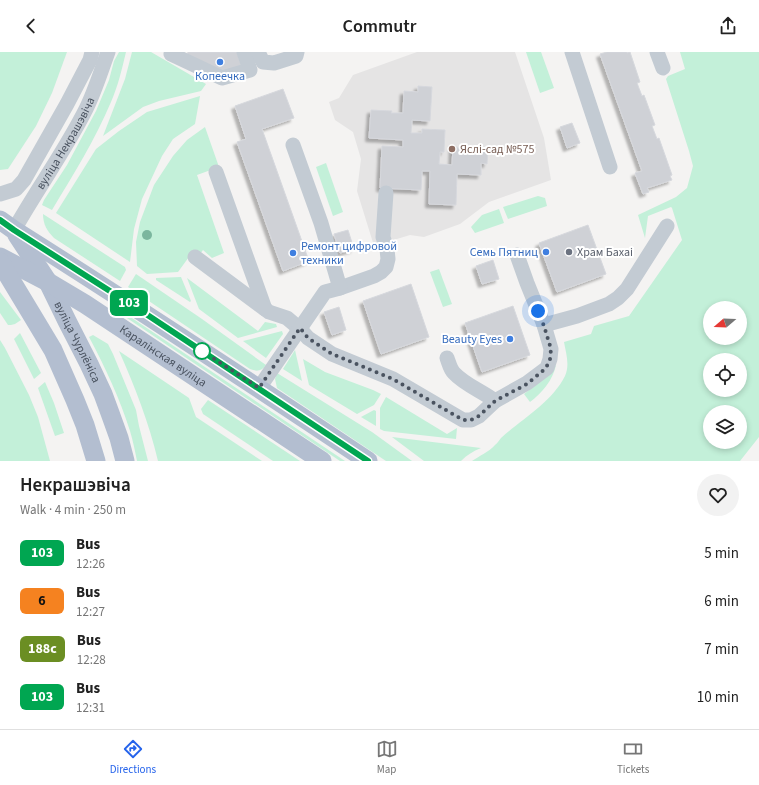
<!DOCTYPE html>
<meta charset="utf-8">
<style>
:root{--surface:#fff;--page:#f2f2f2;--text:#222;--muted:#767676;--line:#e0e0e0;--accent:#2563eb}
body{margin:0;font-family:"Source Sans 3",sans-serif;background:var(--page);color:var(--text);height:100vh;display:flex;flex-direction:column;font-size:15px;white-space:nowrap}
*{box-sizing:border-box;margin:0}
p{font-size:13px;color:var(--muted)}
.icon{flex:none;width:22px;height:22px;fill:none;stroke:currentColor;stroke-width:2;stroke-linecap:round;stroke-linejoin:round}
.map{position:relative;height:409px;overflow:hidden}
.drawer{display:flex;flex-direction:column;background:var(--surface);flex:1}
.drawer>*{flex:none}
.badge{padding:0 8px;border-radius:6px;font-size:14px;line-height:26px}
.needle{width:26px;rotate:251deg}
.controls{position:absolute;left:703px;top:249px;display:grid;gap:8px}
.controls a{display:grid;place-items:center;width:44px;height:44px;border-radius:50%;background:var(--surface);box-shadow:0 2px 6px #0003;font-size:20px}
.you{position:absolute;width:20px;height:20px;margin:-10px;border:3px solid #fff;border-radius:50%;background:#1a73e8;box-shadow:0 0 0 6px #1a73e833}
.map>.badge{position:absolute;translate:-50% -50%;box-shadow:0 0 0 2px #fff}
.round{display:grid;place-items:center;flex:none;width:42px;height:42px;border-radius:21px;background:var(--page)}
.headline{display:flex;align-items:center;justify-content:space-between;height:68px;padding:0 20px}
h1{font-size:19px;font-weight:600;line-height:30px}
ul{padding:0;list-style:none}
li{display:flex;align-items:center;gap:12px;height:48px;padding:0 20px}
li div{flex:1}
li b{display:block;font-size:15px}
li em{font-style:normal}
li .badge{min-width:44px;font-weight:700;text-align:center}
header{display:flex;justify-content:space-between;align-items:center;height:52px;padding:0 20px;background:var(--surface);font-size:18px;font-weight:600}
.tab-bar{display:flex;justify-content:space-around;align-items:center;height:56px;border-top:1px solid var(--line);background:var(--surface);font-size:11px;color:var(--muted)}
.tab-bar a{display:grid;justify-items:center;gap:2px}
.tab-bar .current{color:var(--accent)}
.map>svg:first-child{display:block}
</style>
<header><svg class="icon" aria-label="back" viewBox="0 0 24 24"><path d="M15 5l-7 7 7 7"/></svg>Commutr<svg class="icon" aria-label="share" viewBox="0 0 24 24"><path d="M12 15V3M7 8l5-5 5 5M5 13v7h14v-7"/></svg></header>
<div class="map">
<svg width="759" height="409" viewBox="0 0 759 409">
<defs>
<filter id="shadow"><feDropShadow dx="-3.5" dy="3.5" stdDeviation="1" flood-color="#0004"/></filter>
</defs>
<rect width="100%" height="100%" fill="#f4f3f2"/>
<polygon fill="#e5e4e4" points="417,0 515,0 544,86 551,128 489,150 460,172 424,185 410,183 374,194 357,139 361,107 353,80 335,68 329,50 339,46 353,23"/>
<g fill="#c3f0d9" fill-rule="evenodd">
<polygon points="0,0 67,0 52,41 36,74 8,117 0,118"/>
<path d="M119 0H126C122 17 118 34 111 50 95 88 73 123 52 158L42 153 44 148 67 113 96 59 109 28 114 9Z"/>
<polygon points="132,0 151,0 206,32 201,39 159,49 143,55 103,84 125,27"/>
<polygon points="526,0 541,0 554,36 540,41"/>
<path d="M680 0H759V385L740 409H472C479 404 489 400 495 393 498 391 499 388 501 386 522 367 552 350 565 324 570 313 566 301 564 290L591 282 594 274 629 264 682 188 672 156 671 155 648 164 645 186 638 163 676 145 687 136 693 114 689 99 666 27 668 24 685 17ZM710 256H740V286H710ZM710 308H740V338H710ZM710 360H740V390H710Z"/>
<polygon points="200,44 195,72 173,87 162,104 142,147 134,177 130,210 56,161 96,97 119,79 147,60"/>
<polygon points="205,75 219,115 197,123 224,201 212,206 203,198 200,202 194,198 178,220 147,222 137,214 136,190 140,170 154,133 173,104 187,88"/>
<polygon points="326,111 343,160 333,164 316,115"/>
<polygon points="538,144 545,146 547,154 508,167 503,155"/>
<polygon points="499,157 504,171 475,181 471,175 482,163"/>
<path d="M43 162 125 215 126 218 120 229 54 186C47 179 43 172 43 162Z"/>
<polygon points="439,217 452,252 443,255 430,220"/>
<path d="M136 222 202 267 266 313C262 319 257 320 250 317L128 235Z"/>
<polygon points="181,225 191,249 190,250 156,228 156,226"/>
<polygon points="187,226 258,279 265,270 276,272 277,275 238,286 199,257"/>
<polygon points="0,240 21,268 15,272 11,273 8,273 0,261"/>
<polygon points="117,256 345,409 340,409 115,258"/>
<polygon points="282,279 283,282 266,306 243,289"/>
<polygon points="20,281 41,321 34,327 14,287"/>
<path d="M93 283 108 292 113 302 136 358 139 374 148 409H137C135 399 133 389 130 379 120 347 105 315 89 285Z"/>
<polygon points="0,288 5,296 29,343 38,365 50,409 0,409"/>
<polygon points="295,298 302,329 283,317"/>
<path d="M119 299 189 346 196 365 262 409H158C149 371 135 335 119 299Z"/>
<polygon points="303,307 325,320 373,338 381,342 374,353 357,362 309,333"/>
<path d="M556 313C553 328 542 341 530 350L524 342 543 327Z"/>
<polygon points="277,321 372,380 412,409 386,409 277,336 275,327"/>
<polygon points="45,330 54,351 64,381 55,384 38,336"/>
<polygon points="386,345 447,382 457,376 456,387 384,379 380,377 380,356"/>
<polygon points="208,348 300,409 273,409 203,362 201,357"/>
<polygon points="374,358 376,359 376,374 361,365"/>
<path d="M392 385 481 396C473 399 467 403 461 409H424Z"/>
</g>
<g fill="#cfd1d6" stroke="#d6d8dd" filter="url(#shadow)">
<polygon points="188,0 237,0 242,16 225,21 187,4"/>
<polygon points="607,0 627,0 627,1 630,0 640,30 637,31 642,44 644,43 655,73 652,74 657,87 659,86 672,123 670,124 672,128 647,136 649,140 643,142 635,121 642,119 600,2"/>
<polygon points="418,34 432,35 430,69 412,68 411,81 422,81 422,77 445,78 444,100 440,100 439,112 452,113 453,95 488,97 487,112 481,111 481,123 457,122 456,153 429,152 430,119 422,119 421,138 380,136 382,94 403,95 403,88 369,86 371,58 392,59 391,61 403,61 404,39 418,40"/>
<polygon points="283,37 294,66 262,77 309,209 283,219 237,90 246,87 235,54"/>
<polygon points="572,71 580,91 567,96 560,75"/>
<polygon points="588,173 606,222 557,240 539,191"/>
<polygon points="348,178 354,197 340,201 334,182"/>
<polygon points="493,208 499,227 482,232 476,214"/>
<polygon points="411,232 429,285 381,302 363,249"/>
<polygon points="513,254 530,303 482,320 465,271"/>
<polygon points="339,255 346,278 332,283 324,260"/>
</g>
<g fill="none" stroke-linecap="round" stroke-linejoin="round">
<g stroke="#c3cbd3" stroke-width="15">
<polyline points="172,0 171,2 222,26 250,18 244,0"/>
<polyline points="258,0 263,10 274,11 296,4 297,0"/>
<polyline points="572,0 610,115"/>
<polyline points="657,0 663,16"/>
<polyline points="216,120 265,257"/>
<polyline points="0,142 16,137 24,128 67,52 90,8 92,0"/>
<path id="s1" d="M14 178C37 137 65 99 86 57 95 39 101 19 108 0"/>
<polyline points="195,205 269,260 287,266 300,277 308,286 332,302 393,327 463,368 471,368 479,364 495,349 527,331 547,316 550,307 551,297 544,273 527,231 517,203"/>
<polyline points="340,236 374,224 381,220 386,215 388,207 387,197 383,185 386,141"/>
<polyline points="544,273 577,264 609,252 618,246 627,237 667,174"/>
<path d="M447 306C449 311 450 317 454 321 465 333 482 339 495 349"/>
<polyline points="259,336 325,240 340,236 321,171 293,93"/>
</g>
<g stroke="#b3bed0" stroke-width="19">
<path d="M0 168 14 178C133 253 251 331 368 409"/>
<path id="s2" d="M17 183 48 230 67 269 89 312 103 342 110 361 119 386 125 409"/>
<path id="s3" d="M0 205 48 230 85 252 322 409"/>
<polyline points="0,210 35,268 53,298 75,348 85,373 96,409"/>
</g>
</g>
<circle fill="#7bb69e" cx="147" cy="183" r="5"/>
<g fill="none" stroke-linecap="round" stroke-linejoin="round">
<defs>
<polyline id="line" points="0,168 14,178 146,262 368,409"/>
</defs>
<use href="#line" stroke="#fff" stroke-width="9"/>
<use href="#line" stroke="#00a651" stroke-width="6"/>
<polyline stroke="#4a5360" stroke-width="4" stroke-dasharray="0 7.2" points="202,299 196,295 259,336 300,276 308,286 332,302 393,327 463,368 471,368 479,364 495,349 527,332 546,316 550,307 551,297 544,274 538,259"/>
</g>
<g fill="#3f7fe0" stroke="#fff" stroke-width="1.5">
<circle cx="220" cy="10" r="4"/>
<circle cx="546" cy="200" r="4"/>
<circle cx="293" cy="201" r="4"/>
<circle cx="510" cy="287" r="4"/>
</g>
<circle fill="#8d6e63" stroke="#fff" stroke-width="1.5" cx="452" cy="97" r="4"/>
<circle fill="#6b7280" stroke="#fff" stroke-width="1.5" cx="569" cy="200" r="4"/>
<circle fill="#fff" stroke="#00a651" stroke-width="2" cx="202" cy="299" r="8"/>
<g text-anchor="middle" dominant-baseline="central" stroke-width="4" stroke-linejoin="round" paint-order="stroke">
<g font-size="12" fill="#366cbe" stroke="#fff" text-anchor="end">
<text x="220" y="24" text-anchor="middle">Копеечка</text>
<text x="301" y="194" text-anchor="start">Ремонт цифровой<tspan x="301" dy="14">техники</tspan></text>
<text x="538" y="200">Семь Пятниц</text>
<text x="502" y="287">Beauty Eyes</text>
</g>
<g font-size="12" fill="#4a5360" stroke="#fff">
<text stroke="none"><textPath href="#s1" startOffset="101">вуліца Некрашэвіча</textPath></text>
<text stroke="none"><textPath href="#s2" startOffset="123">вуліца Чурлёніса</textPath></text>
<text stroke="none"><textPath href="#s3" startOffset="191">Каралінская вуліца</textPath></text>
</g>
<g font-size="12" fill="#785e54" stroke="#fff" text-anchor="start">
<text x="460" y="97">Яслі-сад №575</text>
</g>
<g font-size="12" fill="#5b616d" stroke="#fff" text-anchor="start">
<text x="577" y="200">Храм Бахаі</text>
</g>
</g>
</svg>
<div class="controls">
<a><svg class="needle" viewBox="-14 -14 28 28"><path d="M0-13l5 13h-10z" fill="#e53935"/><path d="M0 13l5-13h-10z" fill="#767676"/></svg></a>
<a><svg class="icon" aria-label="locate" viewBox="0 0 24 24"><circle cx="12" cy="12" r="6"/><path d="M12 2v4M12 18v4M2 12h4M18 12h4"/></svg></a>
<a><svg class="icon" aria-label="layers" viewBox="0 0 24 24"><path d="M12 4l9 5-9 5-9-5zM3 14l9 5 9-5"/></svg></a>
</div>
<div class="you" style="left:538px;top:259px"></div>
<b class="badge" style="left:129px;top:251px;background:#00a651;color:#fff">103</b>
</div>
<section class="drawer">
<div class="headline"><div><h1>Некрашэвіча</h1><p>Walk · 4 min · 250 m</p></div><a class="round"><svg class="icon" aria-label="heart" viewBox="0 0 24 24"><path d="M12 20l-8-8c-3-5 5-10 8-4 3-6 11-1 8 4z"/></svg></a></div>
<ul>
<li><span class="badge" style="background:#00a651;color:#fff">103</span><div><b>Bus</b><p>12:26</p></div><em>5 min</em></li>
<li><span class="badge" style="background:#f58220;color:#111">6</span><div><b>Bus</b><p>12:27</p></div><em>6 min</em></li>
<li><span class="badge" style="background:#6b8e23;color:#fff">188с</span><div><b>Bus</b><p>12:28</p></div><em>7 min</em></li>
<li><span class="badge" style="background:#00a651;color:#fff">103</span><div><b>Bus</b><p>12:31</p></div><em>10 min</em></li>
</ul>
</section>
<nav class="tab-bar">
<a class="current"><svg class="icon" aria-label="directions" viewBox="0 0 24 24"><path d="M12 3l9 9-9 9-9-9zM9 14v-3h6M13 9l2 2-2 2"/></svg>Directions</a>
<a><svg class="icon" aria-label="map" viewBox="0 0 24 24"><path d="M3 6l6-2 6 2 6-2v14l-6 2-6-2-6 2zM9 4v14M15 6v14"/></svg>Map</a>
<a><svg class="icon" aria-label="tickets" viewBox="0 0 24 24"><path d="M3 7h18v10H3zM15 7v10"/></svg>Tickets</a>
</nav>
